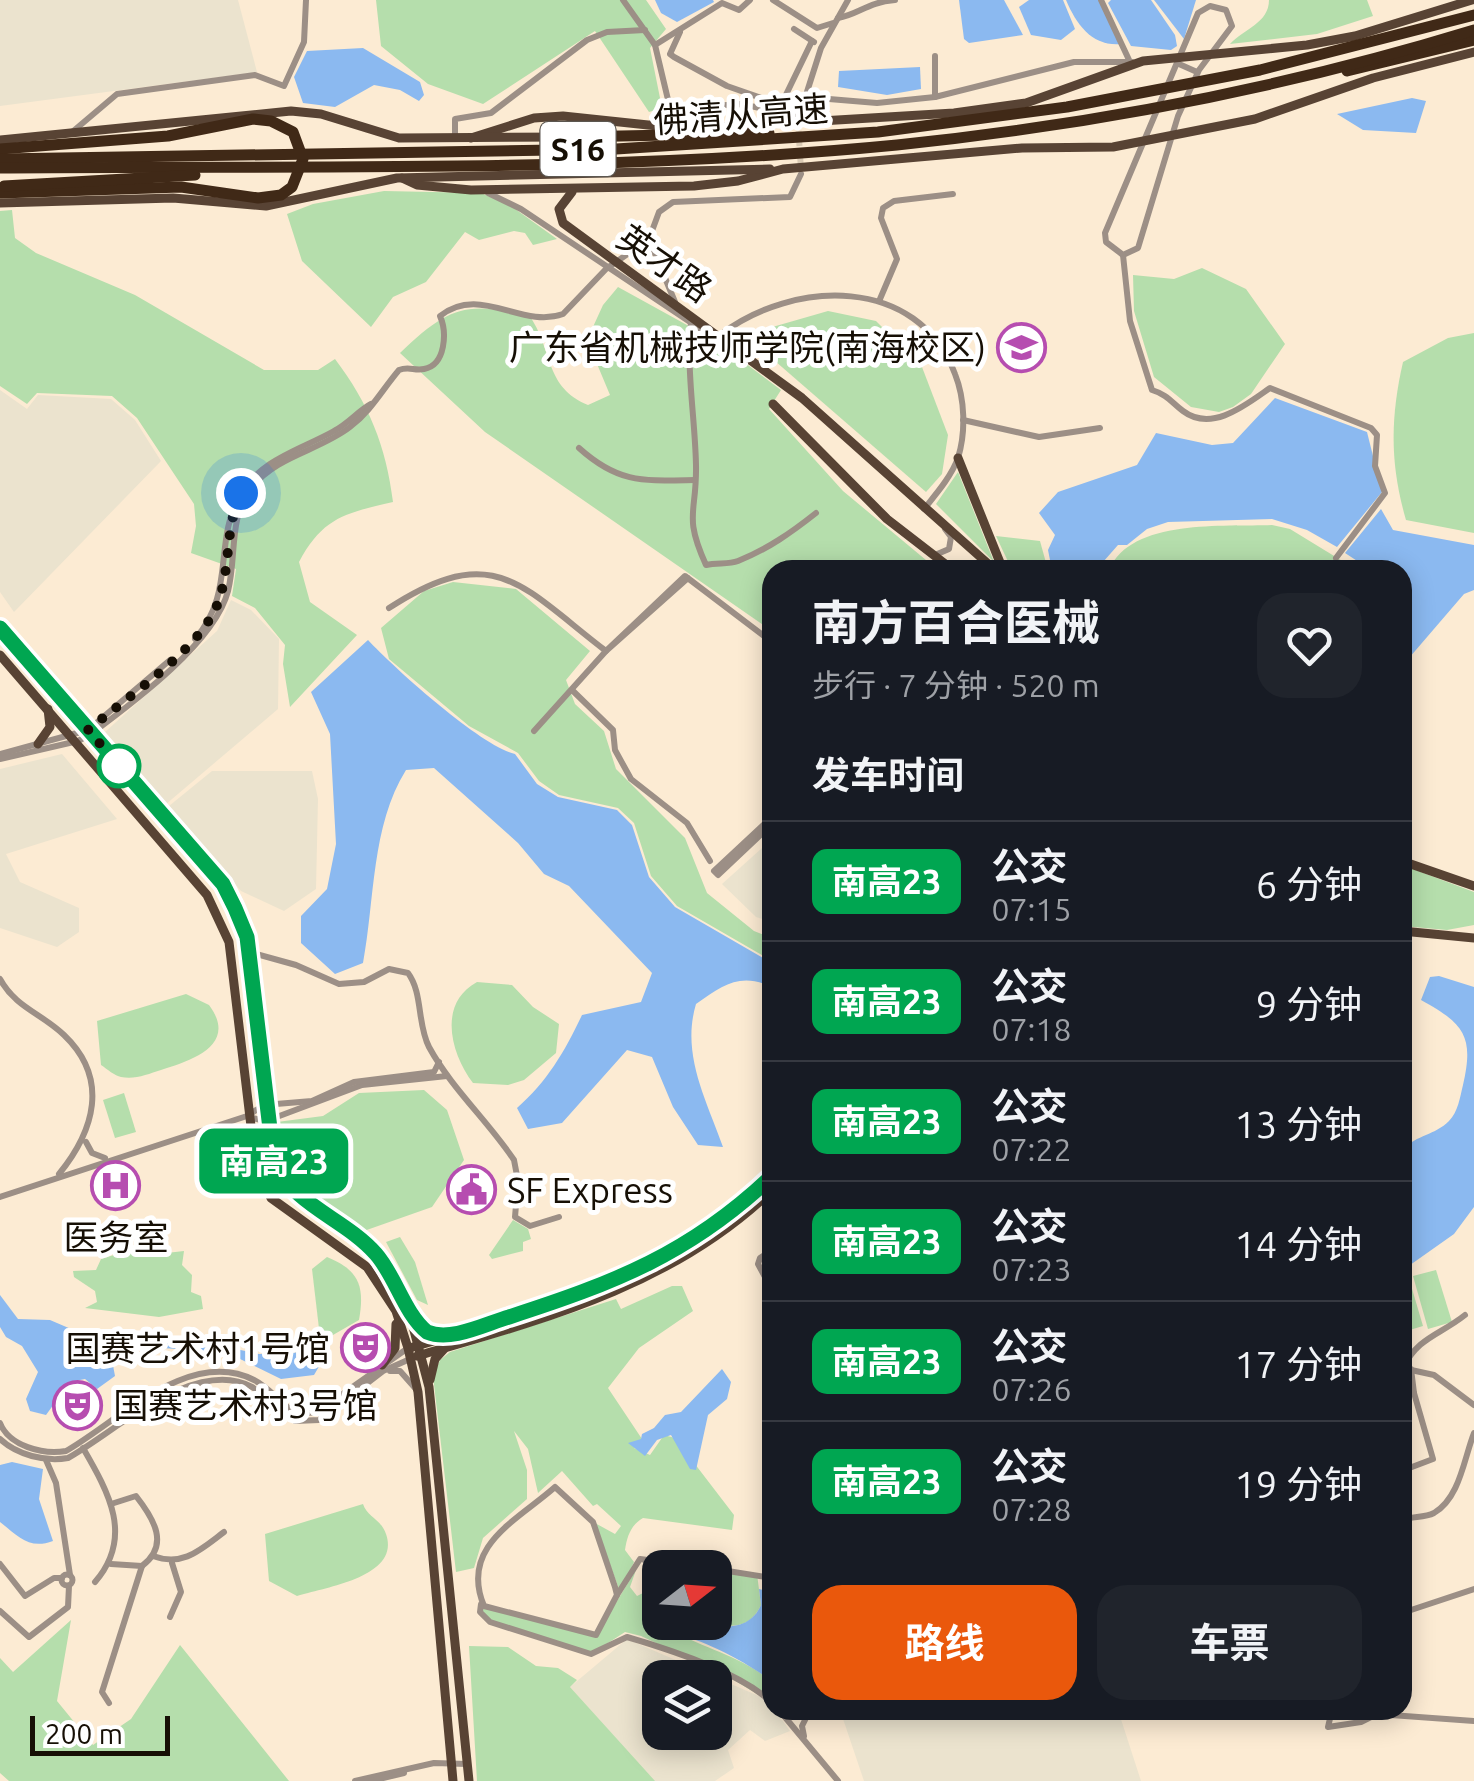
<!DOCTYPE html>
<html lang="zh">
<meta charset="utf-8">
<style>
:root{--surface:#171b24;--page:#20242c;--text:#f1f3f6;--muted:#9ea1a6;--line:#363941;--accent:#ea580c}
body{margin:0;font-family:Ubuntu,"Noto Sans SC",sans-serif;background:var(--page);color:var(--text);height:100vh;display:flex;flex-direction:column;font-size:38px;white-space:nowrap}
*{box-sizing:border-box;margin:0}
p{font-size:32px;color:var(--muted)}
.icon{flex:none;width:55px;height:55px;fill:none;stroke:currentColor;stroke-width:2;stroke-linecap:round;stroke-linejoin:round}
.map{position:relative;flex:1;overflow:hidden}
.drawer{position:absolute;left:762px;top:560px;width:650px;height:1160px;display:flex;flex-direction:column;background:var(--surface);border-radius:30px;box-shadow:0 5px 25px #0003}
.drawer>*{flex:none}
.badge{padding:0 20px;border-radius:15px;font-size:35px;line-height:65px}
.needle{width:65px;rotate:73deg}
.tools{position:absolute;left:642px;top:1550px;display:grid;gap:20px}
.tools a{display:grid;place-items:center;width:90px;height:90px;border-radius:20px;background:var(--surface);box-shadow:0 5px 25px #0003;font-size:50px}
.scale{position:absolute;left:30px;bottom:25px;width:140px;box-sizing:border-box;padding-left:10px;border:5px solid #160f05;border-top:0;font-size:28px;line-height:35px;white-space:nowrap;color:#160f05;-webkit-text-stroke:8px #fff;paint-order:stroke}
.you{position:absolute;width:50px;height:50px;margin:-25px;border:8px solid #fff;border-radius:50%;background:#1a73e8;box-shadow:0 0 0 15px #1a73e833}
.map>.badge{position:absolute;translate:-50% -50%;box-shadow:0 0 0 5px #fff}
h2{padding:0 50px;font-size:38px;line-height:90px}
.round{display:grid;place-items:center;flex:none;width:105px;height:105px;border-radius:30px;background:var(--page)}
.headline{display:flex;align-items:center;justify-content:space-between;height:170px;padding:0 50px}
h1{font-size:48px;font-weight:700;line-height:75px}
.primary-button{display:flex;gap:20px;margin-top:auto;padding:20px 50px}
.primary-button a{flex:1;height:115px;border-radius:30px;background:var(--accent);color:#fff;font-size:40px;font-weight:700;line-height:115px;text-align:center}
.primary-button a+a{background:var(--page);color:var(--text)}
ul{padding:0;list-style:none}
li{display:flex;align-items:center;gap:30px;height:120px;padding:0 50px;border-top:2px solid var(--line)}
li div{flex:1}
li b{display:block;font-size:38px}
li em{font-style:normal}
li .badge{min-width:110px;font-weight:700;text-align:center}
.map>svg:first-child{display:block}
</style>
<div class="map">
<svg width="1474" height="1781" viewBox="0 0 1474 1781">
<rect width="100%" height="100%" fill="#fcebd3"/>
<g fill="#ebe3ce" fill-rule="evenodd">
<polygon points="0,0 238,0 257,72 0,106"/>
<polygon points="0,390 27,409 38,395 111,399 135,420 161,461 14,612 0,592"/>
<polygon points="231,600 251,610 279,639 278,709 165,805 105,732 217,631"/>
<polygon points="62,754 117,819 6,854 20,882 79,908 79,932 57,947 0,928 0,769"/>
<polygon points="212,771 312,771 318,799 316,889 284,911 241,891 169,806"/>
<polygon points="772,839 772,922 756,917 722,884"/>
<path d="M627 1639 768 1700 790 1731 765 1741 750 1730 728 1750 734 1768 715 1781H654L570 1687ZM660 1678H715V1732H660Z"/>
<polygon points="840,1710 1118,1710 1141,1781 864,1781"/>
</g>
<g fill="#b5deac">
<polygon points="376,0 646,0 666,29 650,48 662,108 649,112 595,31 483,104 428,84 381,46"/>
<path d="M1269 0H1367L1373 16 1317 34 1230 44C1244 29 1269 23 1269 0Z"/>
<polygon points="384,191 481,193 511,206 557,239 533,245 525,233 514,231 479,240 465,232 426,282 393,297 371,327 302,261 287,214 313,204"/>
<path d="M12 210 15 238 36 253 135 295 264 370H318L335 359C369 404 386 446 393 502 346 513 323 517 299 562L310 602 357 635 290 707 283 664 285 645 255 608 232 596 236 569 191 553 196 526 194 504 137 418 112 396 37 393 27 404 0 386V211Z"/>
<polygon points="1202,268 1246,289 1285,344 1251,394 1233,407 1219,412 1191,407 1154,377 1134,311 1133,275 1174,279"/>
<path d="M618 287 716 341 781 390 769 409 843 491 938 570H772V631L485 432 400 353C448 307 467 299 531 318 553 352 545 387 588 405L610 395 587 340 603 305Z"/>
<polygon points="828,311 876,321 922,367 948,435 942,474 926,492 745,335"/>
<path d="M1474 333V533L1406 520C1390 465 1390 419 1403 362L1448 338Z"/>
<polygon points="958,472 994,562 936,504"/>
<path d="M1272 525 1290 529 1357 570H1109C1131 518 1225 527 1272 525Z"/>
<polygon points="996,536 1040,541 1048,570 1012,570"/>
<polygon points="453,582 516,589 590,651 566,680 575,704 604,731 616,769 685,838 707,893 754,931 772,938 772,961 677,906 651,876 634,823 618,808 559,795 539,781 518,753 469,726 389,659 381,628 424,591"/>
<polygon points="1402,865 1474,892 1474,925 1447,930 1403,926"/>
<path d="M477 982 512 985 533 1007 559 1024 556 1053 524 1080 508 1085 473 1083C451 1054 437 1004 477 982Z"/>
<path d="M186 994 209 1005C239 1045 191 1061 161 1070 148 1074 135 1080 121 1077 115 1076 107 1069 101 1065L97 1021Z"/>
<path d="M424 1090 447 1110 464 1160 432 1207 361 1232C317 1199 282 1181 277 1122L323 1116 359 1093Z"/>
<polygon points="124,1093 136,1132 115,1138 103,1100"/>
<polygon points="513,1220 528,1229 531,1239 523,1242 523,1251 492,1259 489,1255"/>
<polygon points="400,1237 415,1262 428,1305 417,1300 386,1242"/>
<polygon points="143,1246 149,1255 184,1251 182,1265 192,1275 191,1292 201,1296 203,1309 159,1317 85,1308 97,1302 95,1291 74,1277 73,1271 96,1270 101,1259"/>
<path d="M327 1257C359 1270 365 1286 359 1320L326 1339 320 1337 312 1269Z"/>
<polygon points="1436,1270 1452,1322 1428,1329 1413,1276"/>
<polygon points="1410,1282 1423,1326 1403,1332 1403,1284"/>
<path d="M672 1286H682L693 1311 639 1348 608 1388 642 1439 634 1448 650 1455 664 1435 675 1438 734 1515 732 1530 643 1518C631 1525 627 1536 625 1550L634 1562 620 1592 595 1523 615 1534 621 1526 597 1504 593 1506 562 1471 538 1493 528 1449 514 1431 527 1470V1499L483 1538 474 1568 456 1572 433 1376 440 1360 450 1352 616 1299 621 1309Z"/>
<path d="M363 1504C367 1517 381 1519 386 1534 401 1577 325 1587 297 1596L269 1581 265 1534Z"/>
<path d="M715 1569 757 1574 761 1605C747 1635 723 1624 698 1623L715 1622Z"/>
<path d="M636 1570 630 1587 637 1596 647 1591 660 1597V1622L679 1623 675 1632C706 1649 743 1657 772 1682V1703L729 1677 641 1636 625 1632 591 1654 490 1622 482 1611 485 1607 596 1635Z"/>
<polygon points="71,1620 57,1701 93,1745 131,1719 180,1645 289,1781 9,1781 0,1773 0,1658 13,1672"/>
<polygon points="469,1646 508,1647 536,1666 558,1668 577,1680 570,1687 655,1781 477,1781"/>
</g>
<g fill="#8bb9f0">
<polygon points="655,0 713,0 714,2 677,22 661,13"/>
<polygon points="959,0 1004,0 1023,35 969,43 964,39"/>
<polygon points="1029,0 1063,0 1075,29 1061,40 1031,35 1019,7"/>
<path d="M1066 0H1099L1122 44C1093 47 1077 26 1066 0Z"/>
<polygon points="1111,0 1151,0 1175,35 1177,46 1171,50 1131,46 1108,3"/>
<polygon points="1154,0 1196,0 1184,39"/>
<polygon points="363,48 420,82 424,95 419,101 400,90 374,85 335,107 303,103 294,77 307,51"/>
<polygon points="920,67 921,89 887,95 838,87 839,71"/>
<polygon points="1412,98 1426,101 1416,133 1363,130 1337,114"/>
<polygon points="1275,398 1367,432 1382,492 1337,547 1307,530 1272,519 1168,522 1147,529 1127,545 1118,545 1096,570 1052,570 1048,550 1055,535 1039,513 1058,492 1137,465 1156,433 1212,445 1233,443"/>
<polygon points="1381,509 1393,530 1474,545 1474,590 1464,594 1403,665 1402,570 1371,570 1345,553"/>
<path d="M368 640C395 669 481 746 515 754L537 784 558 797 617 810 632 825 649 877 675 907 772 963V987C740 972 723 985 696 1004 681 1054 706 1099 723 1147L698 1145 673 1107 652 1057 627 1050 562 1123 528 1129 517 1108C547 1082 565 1051 582 1015L641 1002 652 973 569 886 544 874 518 843 434 768 406 770C371 826 375 900 363 963L335 974 301 943V916L327 889 336 844 330 734 311 692Z"/>
<path d="M1439 976 1474 987V1207L1454 1234 1403 1270V1149C1417 1135 1435 1135 1449 1121 1458 1112 1460 1097 1463 1085 1474 1037 1465 1024 1421 1000L1430 977Z"/>
<polygon points="0,1295 18,1319 50,1320 92,1338 174,1336 259,1354 311,1352 324,1358 314,1375 281,1379 240,1359 180,1349 120,1346 111,1355 115,1376 97,1389 85,1379 70,1382 46,1415 30,1411 26,1399 38,1372 22,1346 6,1337 0,1327"/>
<polygon points="722,1369 731,1382 727,1399 708,1415 696,1470 690,1469 671,1435 657,1440 645,1456 628,1443 641,1439 642,1434 654,1428 665,1415 681,1412"/>
<path d="M12 1462 43 1469 39 1499 53 1541C29 1550 18 1536 0 1522V1465Z"/>
<path d="M759 1589 772 1592V1682C752 1665 700 1637 675 1635L679 1623C708 1622 746 1639 761 1605Z"/>
</g>
<g fill="none" stroke-linecap="round" stroke-linejoin="round">
<polyline stroke="#dacab4" stroke-width="6" stroke-dasharray="6 3" stroke-linecap="butt" points="798,122 801,170"/>
<g stroke="#9c8f86" stroke-width="6">
<polyline points="623,0 655,45 674,125"/>
<polyline points="773,0 817,28 833,23"/>
<polyline points="1101,0 1130,62"/>
<polygon points="1210,6 1226,10 1232,26 1199,70 1178,116 1138,248 1123,255 1106,242 1105,233 1198,13"/>
<path d="M838 18C859 14 868 2 895 0"/>
<polyline points="794,29 814,42"/>
<polyline points="680,32 670,54 674,57 727,86 781,105 780,113"/>
<polyline points="655,45 722,3 739,10 750,0"/>
<polyline points="1179,64 1197,72"/>
<polyline points="805,97 877,103 935,97 1074,62 1132,62"/>
<polyline points="935,97 935,56"/>
<polyline points="781,105 812,41"/>
<polyline points="798,120 821,48 848,0"/>
<polyline points="650,124 671,109 741,104 798,116"/>
<polyline points="71,133 117,94 255,75 284,86 304,42 306,0"/>
<polyline points="455,138 455,119 491,113 587,40 607,32 645,30"/>
<polyline points="488,193 521,209 708,334"/>
<polyline points="649,239 675,302"/>
<path d="M1123 255 1130 321 1152 390C1168 395 1171 402 1183 411 1212 433 1247 404 1270 388L1371 428 1377 435 1375 466 1385 493 1336 558"/>
<polyline points="880,299 897,259 881,218 883,208 894,201 953,194"/>
<path d="M691 322C686 371 695 417 696 465 697 514 683 514 706 565 717 562 728 565 738 561 768 549 792 532 816 513"/>
<path d="M720 335C793 279 918 275 955 374 965 399 966 432 958 458 951 477 936 494 924 509"/>
<polyline points="963,420 1039,437 1100,428"/>
<path d="M579 448C619 484 644 481 695 480"/>
<polyline points="935,555 949,549 951,537 945,529"/>
<polyline points="688,578 606,651 685,576 772,642"/>
<path d="M389 608C495 539 522 587 606 651L534 731"/>
<polyline points="767,626 772,624"/>
<path d="M195 639C236 592 213 543 240 495 261 459 300 450 334 431 348 424 358 411 371 404"/>
<polyline points="572,690 613,730 615,750 631,779 687,823 710,861"/>
<polyline points="0,754 88,730 170,660"/>
<path d="M0 759 78 741 91 734C134 702 215 642 228 591 237 555 228 518 252 487 278 455 319 451 350 427 371 411 382 390 399 370 409 366 414 371 424 369 446 365 447 332 440 316 480 284 521 329 563 314L606 269 649 239 659 212 673 202 790 197 801 174"/>
<polyline points="772,817 714,871 718,875 772,824"/>
<path d="M249 952 296 965 339 984 364 982 389 969 408 973C423 993 417 1024 429 1047 452 1089 488 1121 514 1160L518 1181 515 1217 530 1226 559 1217"/>
<path d="M0 979C16 1008 41 1013 64 1035 110 1079 94 1131 59 1174"/>
<polyline points="248,1117 266,1121 362,1085 447,1076"/>
<polyline points="86,1142 92,1153 105,1158"/>
<polyline points="0,1197 247,1116 264,1105 312,1101 354,1082 434,1072 439,1062"/>
<polyline points="772,1250 760,1258 758,1264 772,1290"/>
<polyline points="1402,1368 1434,1375 1474,1405"/>
<path d="M1403 1368C1418 1337 1440 1335 1465 1315"/>
<polyline points="390,1371 400,1371 415,1388"/>
<polyline points="1402,1395 1414,1393 1411,1369"/>
<path d="M0 1423C9 1446 43 1455 66 1451 117 1422 189 1347 254 1380 270 1388 281 1404 297 1414L317 1412 408 1348"/>
<path d="M0 1439C17 1455 45 1462 68 1458 115 1432 195 1356 252 1387 268 1396 279 1412 295 1421L319 1420 383 1371 410 1359"/>
<path d="M83 1448C109 1493 134 1537 95 1582"/>
<polyline points="46,1460 56,1483 70,1575"/>
<polyline points="1404,1470 1433,1459 1414,1393"/>
<path d="M555 1487 593 1522 615 1587 617 1595 596 1635 484 1606C459 1546 518 1520 555 1487Z"/>
<path d="M1402 1520C1413 1516 1424 1518 1434 1513 1460 1498 1464 1458 1474 1433"/>
<path d="M153 1556C183 1567 200 1550 224 1532"/>
<polyline points="0,1564 25,1596 54,1578 62,1578"/>
<path d="M111 1564 142 1566C170 1545 154 1519 136 1496L111 1504"/>
<polyline points="715,1569 772,1578"/>
<circle cx="67" cy="1580" r="5.5"/>
<polyline points="617,1595 640,1559 707,1568"/>
<path d="M481 1604 480 1612 490 1622 591 1654 627 1637C668 1649 742 1673 772 1703"/>
<polyline points="0,1611 29,1637 68,1607 69,1586"/>
<polyline points="1402,1613 1474,1589"/>
<polyline points="170,1617 181,1592 172,1563"/>
<polyline points="109,1703 102,1692 142,1566"/>
<polyline points="779,1710 838,1781"/>
<polyline points="1332,1710 1328,1727 1361,1722 1377,1714 1474,1721"/>
<polyline points="804,1736 802,1726 810,1710"/>
<polyline points="355,1781 434,1763 467,1764"/>
<polyline points="371,1781 404,1773"/>
</g>
<g stroke="#584334" stroke-width="9">
<polyline points="471,138 534,118 563,116 686,129 954,113 1026,103 1143,61 1307,45 1355,36 1472,0"/>
<polyline points="0,140 291,111 321,114 399,138 573,137"/>
<polyline points="402,178 417,185 471,190 694,186 738,181 783,169 1022,148 1113,147 1255,119 1373,78 1474,52"/>
<polyline points="572,192 559,209 563,223 802,398 995,570"/>
<polyline points="0,203 173,198 266,206 397,178 770,169"/>
<polyline points="773,404 887,519 953,570"/>
<polyline points="958,458 1003,570"/>
<polyline points="0,628 223,884 247,937 274,1162 286,1186 355,1233 378,1256 407,1304 429,1387 469,1781"/>
<polyline points="0,655 207,895 229,942 256,1168 271,1198 367,1267 396,1311 408,1348 418,1392 453,1781"/>
<polyline points="38,744 50,727 48,709"/>
<polyline points="1402,861 1474,886"/>
<polyline points="1402,931 1474,938"/>
<polyline points="415,1319 427,1332 443,1334"/>
<path d="M413 1347C544 1309 672 1272 772 1176"/>
<path d="M417 1356C545 1319 674 1285 772 1190"/>
<polyline points="382,1365 395,1348 396,1324"/>
<polyline points="430,1380 435,1359 444,1349"/>
</g>
<g stroke="#402917" stroke-width="11">
<polyline points="1347,71 1474,40"/>
<polyline points="573,137 769,133"/>
<polyline points="0,149 168,136 253,119 271,121 293,132 303,159 292,187 281,195 258,198 181,187 0,193"/>
<polyline points="0,159 616,149 878,132 1067,107 1260,70 1474,15"/>
<path d="M0 168C299 165 599 174 897 145 1091 125 1288 87 1474 30"/>
<polyline points="4,186 195,175"/>
</g>
</g>
<g fill="none" stroke-linecap="round" stroke-linejoin="round">
<defs>
<path id="line" d="M0 628 223 884 235 908 247 937 274 1162C296 1207 344 1218 376 1254 396 1277 404 1313 427 1332 451 1342 485 1324 509 1317 614 1283 690 1254 772 1176"/>
</defs>
<use href="#line" stroke="#fff" stroke-width="22"/>
<use href="#line" stroke="#00a651" stroke-width="15"/>
<path stroke="#160f05" stroke-width="10" stroke-dasharray="0 18" d="M119 766 127 775 88 730C127 697 204 647 219 600 231 564 225 527 241 493"/>
</g>
<defs>
<symbol id="university-ring" viewBox="-11 -11 22 22"><circle r="9.5" fill="#fff" stroke="#b64db0" stroke-width="1.5"/><path d="M0-5L7-2L0 1L-7-2ZM-4 1L0 2.5L4 1V4Q0 6-4 4Z" fill="#b64db0"/></symbol>
<symbol id="hospital-ring" viewBox="-11 -11 22 22"><circle r="9.5" fill="#fff" stroke="#b64db0" stroke-width="1.5"/><path d="M-5-5h3v3.5h4V-5h3V5h-3V1.5h-4V5h-3Z" fill="#b64db0"/></symbol>
<symbol id="civic-ring" viewBox="-11 -11 22 22"><circle r="9.5" fill="#fff" stroke="#b64db0" stroke-width="1.5"/><path d="M-.6-6.5H3V-4.5H.6V-3L4-1V1h2V6H-6V1h2V-1L-.6-3ZM-1.2 2.5V6h2.4V2.5Z" fill="#b64db0"/></symbol>
<symbol id="theatre-ring" viewBox="-11 -11 22 22"><circle r="9.5" fill="#fff" stroke="#b64db0" stroke-width="1.5"/><path d="M-5-5.5Q0-4 5-5.5V0Q5 5 0 6Q-5 5-5 0ZM-3.3-2.5H-1v1.5H-3.3ZM1-2.5H3.3v1.5H1ZM-2.8 1Q0 5.5 2.8 1Z" fill="#b64db0"/></symbol>
</defs>
<g fill-rule="evenodd">
<use href="#university-ring" x="994" y="320" width="55" height="55"/>
<use href="#hospital-ring" x="88" y="1158" width="55" height="55"/>
<use href="#civic-ring" x="444" y="1162" width="55" height="55"/>
<use href="#theatre-ring" x="338" y="1320" width="55" height="55"/>
<use href="#theatre-ring" x="50" y="1378" width="55" height="55"/>
</g>
<circle fill="#fff" stroke="#00a651" stroke-width="5" cx="119" cy="766" r="20"/>
<g text-anchor="middle" dominant-baseline="central" stroke-width="10" stroke-linejoin="round" paint-order="stroke">
<rect fill="#fff" stroke="#5c5750" stroke-width="2.5" x="540.5" y="122" width="75" height="54" rx="8"/>
<g font-size="32" font-weight="bold" fill="#160f05">
<text x="578" y="149">S16</text>
</g>
<g font-size="35" fill="#160f05" stroke="#fff">
<text transform="translate(741 114) rotate(-4)">佛清从高速</text>
<text transform="translate(665 263) rotate(35)">英才路</text>
</g>
<g font-size="35" fill="#160f05" stroke="#fff" text-anchor="end">
<text x="986" y="347">广东省机械技师学院(南海校区)</text>
<text x="507" y="1190" text-anchor="start">SF Express</text>
<text x="116" y="1237" text-anchor="middle">医务室</text>
<text x="330" y="1348">国赛艺术村1号馆</text>
<text x="113" y="1405" text-anchor="start">国赛艺术村3号馆</text>
</g>
</g>
</svg>
<div class="tools">
<a><svg class="needle" viewBox="-14 -14 28 28"><path d="M0-13l5 13h-10z" fill="#e53935"/><path d="M0 13l5-13h-10z" fill="#9ea1a6"/></svg></a>
<a><svg class="icon" aria-label="layers" viewBox="0 0 24 24"><path d="M12 4l9 5-9 5-9-5zM3 14l9 5 9-5"/></svg></a>
</div>
<div class="scale">200 m</div>
<div class="you" style="left:241px;top:493px"></div>
<b class="badge" style="left:274px;top:1161px;background:#00a651;color:#fff">南高23</b>
<section class="drawer">
<div class="headline"><div><h1>南方百合医械</h1><p>步行 · 7 分钟 · 520 m</p></div><a class="round"><svg class="icon" aria-label="heart" viewBox="0 0 24 24"><path d="M12 20l-8-8c-3-5 5-10 8-4 3-6 11-1 8 4z"/></svg></a></div>
<h2>发车时间</h2>
<ul>
<li><span class="badge" style="background:#00a651;color:#fff">南高23</span><div><b>公交</b><p>07:15</p></div><em>6 分钟</em></li>
<li><span class="badge" style="background:#00a651;color:#fff">南高23</span><div><b>公交</b><p>07:18</p></div><em>9 分钟</em></li>
<li><span class="badge" style="background:#00a651;color:#fff">南高23</span><div><b>公交</b><p>07:22</p></div><em>13 分钟</em></li>
<li><span class="badge" style="background:#00a651;color:#fff">南高23</span><div><b>公交</b><p>07:23</p></div><em>14 分钟</em></li>
<li><span class="badge" style="background:#00a651;color:#fff">南高23</span><div><b>公交</b><p>07:26</p></div><em>17 分钟</em></li>
<li><span class="badge" style="background:#00a651;color:#fff">南高23</span><div><b>公交</b><p>07:28</p></div><em>19 分钟</em></li>
</ul>
<div class="primary-button"><a>路线</a><a>车票</a></div>
</section>
</div>
